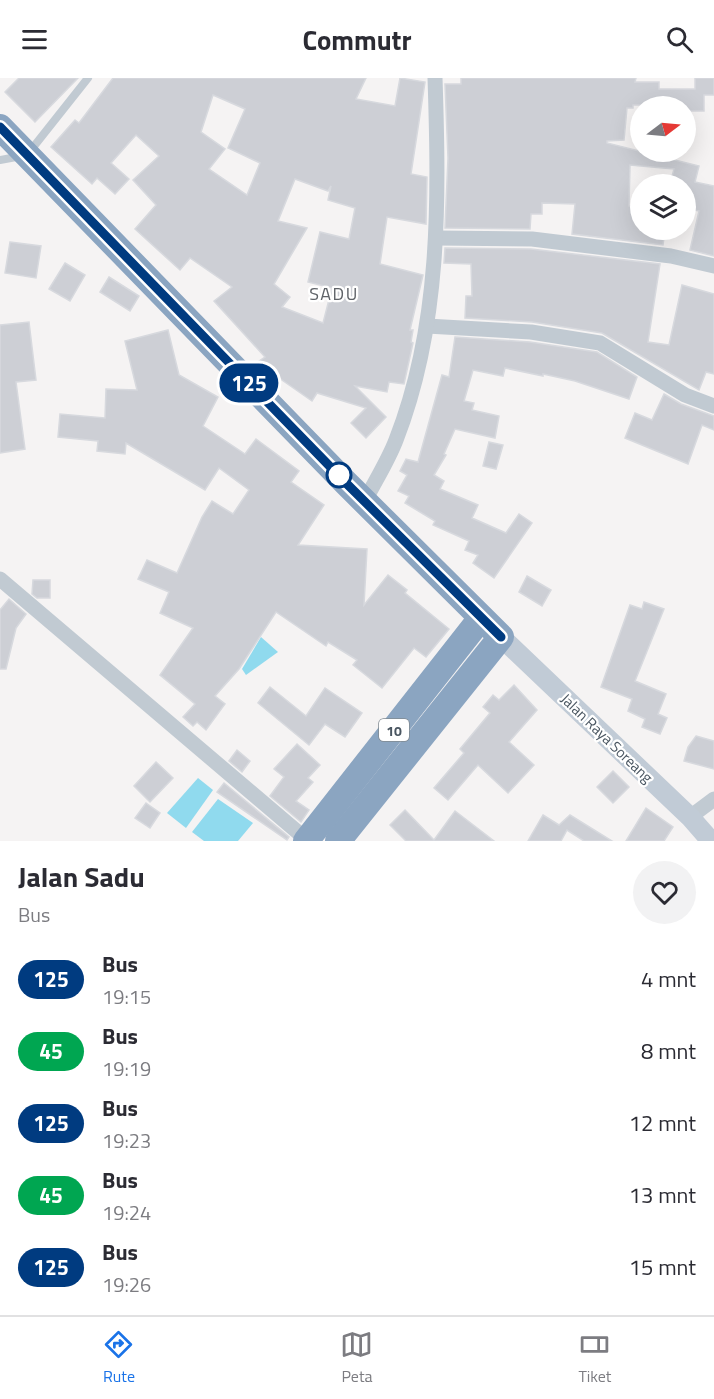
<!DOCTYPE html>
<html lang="id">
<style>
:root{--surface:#fff;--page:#f2f2f3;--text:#2b2b33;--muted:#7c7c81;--line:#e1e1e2;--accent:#1a73e8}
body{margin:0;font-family:"Titillium Web",sans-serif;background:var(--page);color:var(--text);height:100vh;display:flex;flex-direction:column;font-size:22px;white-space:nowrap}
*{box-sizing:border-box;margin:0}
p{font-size:20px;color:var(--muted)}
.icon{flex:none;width:33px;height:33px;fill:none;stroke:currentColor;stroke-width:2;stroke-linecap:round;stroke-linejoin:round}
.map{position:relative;height:763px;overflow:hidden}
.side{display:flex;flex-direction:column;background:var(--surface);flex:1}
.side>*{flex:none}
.badge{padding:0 12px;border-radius:20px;font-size:21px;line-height:39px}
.needle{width:39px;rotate:74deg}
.controls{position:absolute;left:630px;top:18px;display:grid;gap:12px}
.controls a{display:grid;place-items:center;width:66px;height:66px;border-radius:50%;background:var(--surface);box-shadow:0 6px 24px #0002;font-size:30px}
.map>.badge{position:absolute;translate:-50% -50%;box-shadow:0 0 0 3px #fff}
.round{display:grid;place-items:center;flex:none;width:63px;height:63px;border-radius:32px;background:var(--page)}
.head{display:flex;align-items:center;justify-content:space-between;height:102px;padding:0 18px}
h1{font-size:28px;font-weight:700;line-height:45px}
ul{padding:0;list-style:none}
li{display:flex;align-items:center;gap:18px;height:72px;padding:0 18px}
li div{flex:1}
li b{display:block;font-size:22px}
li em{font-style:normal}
li .badge{min-width:66px;font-weight:700;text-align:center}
header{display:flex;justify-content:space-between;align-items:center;height:78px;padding:0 18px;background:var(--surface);font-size:27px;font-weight:700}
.menu{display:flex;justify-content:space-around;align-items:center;height:84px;border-top:2px solid var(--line);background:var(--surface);font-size:16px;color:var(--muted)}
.menu a{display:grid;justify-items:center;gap:3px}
.menu .selected{color:var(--accent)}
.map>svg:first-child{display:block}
</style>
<header><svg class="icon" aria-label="menu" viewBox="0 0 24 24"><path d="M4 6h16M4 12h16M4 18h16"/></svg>Commutr<svg class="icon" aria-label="search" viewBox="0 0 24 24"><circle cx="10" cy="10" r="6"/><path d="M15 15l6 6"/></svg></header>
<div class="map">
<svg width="714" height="763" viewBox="0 0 714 763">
<rect width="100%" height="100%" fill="#f5f3f3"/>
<g fill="#90daee">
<polygon points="261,559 278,574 246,597 242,591"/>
<polygon points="198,700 213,712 186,750 167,735"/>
<polygon points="218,721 253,745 238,763 204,763 192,754"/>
</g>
<g fill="#cdcfd5" stroke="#d7d9de" stroke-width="1.5" fill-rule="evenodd">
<polygon points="19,0 78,0 35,44 5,14"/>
<path d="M113 0H366L356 21 395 28 400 0 425 4 411 96 427 99 426 146 387 139 380 186 423 197 410 252H413L411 264 413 265 404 306 389 304 387 314 355 308 386 339 366 360 351 345 366 330 317 315 312 323 269 293 259 283 265 279 214 223 232 209 190 180 180 192 135 151 156 127 133 102 159 78 136 57 111 85 129 101 115 116 97 100 92 106 51 69 75 42 79 45ZM213 17 245 31 228 70 260 85 247 117 209 91 225 71 201 54ZM295 101 328 113 331 108 328 122 355 130 349 161 320 154 308 204 332 210 323 245 282 229 290 219 274 206 307 150 278 143Z"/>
<polygon points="461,0 636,0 635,4 659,4 659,11 695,11 695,0 714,0 714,17 704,17 704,33 686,33 686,28 669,27 633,27 633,30 627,30 624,62 607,63 607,65 699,88 695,104 714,108 714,178 690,172 699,133 686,130 686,106 670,106 674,91 630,87 629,128 640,130 640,152 665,152 663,167 572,156 575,126 542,125 542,136 531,136 530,151 445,150 448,80 445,6 461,6"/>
<polygon points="10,164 41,168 36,200 5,195"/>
<polygon points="445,170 531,171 660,186 648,264 669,267 682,207 714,216 714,296 706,294 699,312 602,255 532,244 465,240 466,218 472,218 471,186 444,185"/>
<polygon points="65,185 85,197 70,223 49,211"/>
<polygon points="109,199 139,218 130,233 100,214"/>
<polygon points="29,244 36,302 16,304 25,371 0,375 0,247"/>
<polygon points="168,252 179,297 218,319 203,348 245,376 256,361 299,393 291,404 324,427 298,467 367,471 364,527 388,497 407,512 405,515 449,551 426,579 414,570 382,610 353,587 357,582 328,564 326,568 276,534 239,591 215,618 225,626 206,652 197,644 193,648 183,639 195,626 160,597 193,550 160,535 169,514 138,501 147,482 177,495 202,439 212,423 233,436 249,412 219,390 205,412 126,365 125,376 97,373 98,363 58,359 60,336 105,340 106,311 137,312 125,263"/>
<polygon points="455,259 530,264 597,274 637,299 629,321 575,303 543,296 543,298 505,290 503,298 473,292 464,323 474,325 472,332 499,338 495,360 455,351 444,376 446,377 434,397 444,403 440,411 478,427 472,440 506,455 519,436 532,445 494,500 473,485 478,477 465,472 469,463 433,447 435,443 405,425 409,418 398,413 407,397 400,393 406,381 418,384 442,297 449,299"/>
<polygon points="664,316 681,326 714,338 714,352 702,347 688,386 625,360 635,335 652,342"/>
<polygon points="489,364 503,367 496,391 483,388"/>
<polygon points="527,498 551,512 542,528 519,514"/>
<polygon points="33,502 50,502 50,520 37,520 32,516"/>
<polygon points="9,521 26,536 16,550 6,591 0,591 0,532"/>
<polygon points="644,524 664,531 635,603 666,616 658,636 667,640 660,656 642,649 645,641 628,633 632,621 601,609 630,527 642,531"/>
<polygon points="514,607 537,632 509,664 534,687 508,715 478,687 448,722 434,710 464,675 460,671 490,635 483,629 493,617 499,622"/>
<polygon points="270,609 306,638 325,610 362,635 345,659 325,646 309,667 258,625"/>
<polygon points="696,658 714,663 714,691 684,683 688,669"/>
<polygon points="297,666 320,687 308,700 313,704 296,723 309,732 301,744 270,718 284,699 274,691"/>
<polygon points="237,672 250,683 242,694 229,683"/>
<polygon points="156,684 173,700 150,724 134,708"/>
<polygon points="613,693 629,709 613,725 597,709"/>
<polygon points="224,705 289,759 287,762 217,714"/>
<polygon points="146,725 160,735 150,750 135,740"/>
<polygon points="646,730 673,749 664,763 626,763"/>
<polygon points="405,732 434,762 455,733 494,763 406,763 390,747"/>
<polygon points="543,737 559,747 570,737 612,763 584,763 567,752 561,763 528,763"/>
</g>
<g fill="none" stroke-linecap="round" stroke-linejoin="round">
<polyline stroke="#c1cad2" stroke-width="8" points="0,82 27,77 88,0"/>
<g stroke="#c1cad2" stroke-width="15">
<polyline points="436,160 532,161 671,178 714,188"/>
<polyline points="427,248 531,254 600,265 685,317 714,328"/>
<path d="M365 423C375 403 388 383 396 362 441 247 439 122 435 0"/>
<polyline points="0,501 307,762"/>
<polyline points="690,739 714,721"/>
</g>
<polyline stroke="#c1cbd6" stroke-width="20" points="501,559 690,739 711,763"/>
<g stroke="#8ba5c1" stroke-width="26">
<polyline points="0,49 346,405 501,559 338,763"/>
<polyline points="306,763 481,540"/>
</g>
</g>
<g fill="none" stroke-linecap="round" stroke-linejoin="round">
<defs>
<polyline id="line" points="0,49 346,405 501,559"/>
</defs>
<use href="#line" stroke="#fff" stroke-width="14"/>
<use href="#line" stroke="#003b80" stroke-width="9"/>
</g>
<circle fill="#fff" stroke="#003b80" stroke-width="3" cx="339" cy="397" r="12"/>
<g text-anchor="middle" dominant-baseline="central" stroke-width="4.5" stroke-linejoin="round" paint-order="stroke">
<rect fill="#fff" stroke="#808990" stroke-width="1.5" x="379" y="641" width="30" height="22" rx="4.5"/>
<g font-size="14" font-weight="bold" fill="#4a5661">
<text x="394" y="652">10</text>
</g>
<g font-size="15" fill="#4a5661" stroke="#fff">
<text transform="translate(607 660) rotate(44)">Jalan Raya Soreang</text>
</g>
<g font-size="18" letter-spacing="1.5" fill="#5f6368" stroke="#fff">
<text x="334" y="215">SADU</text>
</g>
</g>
</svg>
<div class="controls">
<a><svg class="needle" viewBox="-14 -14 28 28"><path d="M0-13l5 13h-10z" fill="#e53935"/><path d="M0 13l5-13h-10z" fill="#7c7c81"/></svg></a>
<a><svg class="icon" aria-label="layers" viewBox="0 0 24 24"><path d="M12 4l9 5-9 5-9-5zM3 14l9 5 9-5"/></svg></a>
</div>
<b class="badge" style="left:249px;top:305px;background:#003b80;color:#fff">125</b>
</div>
<section class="side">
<div class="head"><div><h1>Jalan Sadu</h1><p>Bus</p></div><a class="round"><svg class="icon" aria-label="heart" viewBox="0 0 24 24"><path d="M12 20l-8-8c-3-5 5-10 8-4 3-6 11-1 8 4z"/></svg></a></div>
<ul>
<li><span class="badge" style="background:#003b80;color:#fff">125</span><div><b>Bus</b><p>19:15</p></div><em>4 mnt</em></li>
<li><span class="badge" style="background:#00a651;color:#fff">45</span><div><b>Bus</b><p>19:19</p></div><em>8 mnt</em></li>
<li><span class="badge" style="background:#003b80;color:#fff">125</span><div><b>Bus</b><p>19:23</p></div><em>12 mnt</em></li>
<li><span class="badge" style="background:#00a651;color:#fff">45</span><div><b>Bus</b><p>19:24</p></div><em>13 mnt</em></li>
<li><span class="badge" style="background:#003b80;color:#fff">125</span><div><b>Bus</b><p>19:26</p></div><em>15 mnt</em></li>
</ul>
</section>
<nav class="menu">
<a class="selected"><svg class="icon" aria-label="directions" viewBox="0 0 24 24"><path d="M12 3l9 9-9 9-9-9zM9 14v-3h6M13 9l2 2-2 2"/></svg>Rute</a>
<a><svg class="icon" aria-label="map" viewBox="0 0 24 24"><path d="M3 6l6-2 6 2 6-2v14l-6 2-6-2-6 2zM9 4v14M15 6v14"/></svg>Peta</a>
<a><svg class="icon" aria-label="tickets" viewBox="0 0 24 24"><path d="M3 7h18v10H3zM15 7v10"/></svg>Tiket</a>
</nav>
